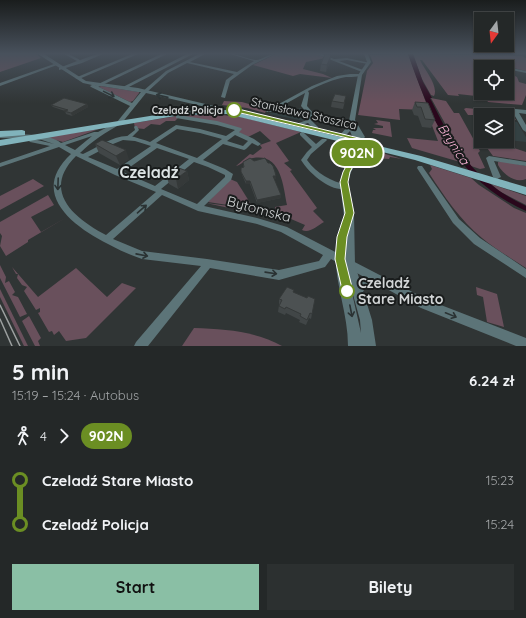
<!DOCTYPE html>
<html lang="pl">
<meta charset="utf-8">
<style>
:root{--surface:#242828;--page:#2c3030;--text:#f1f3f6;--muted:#a3a6a8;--line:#414445;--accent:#8abfa5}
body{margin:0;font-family:Quicksand,sans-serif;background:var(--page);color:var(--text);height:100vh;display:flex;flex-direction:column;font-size:15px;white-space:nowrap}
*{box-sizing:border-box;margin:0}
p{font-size:13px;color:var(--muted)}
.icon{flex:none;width:22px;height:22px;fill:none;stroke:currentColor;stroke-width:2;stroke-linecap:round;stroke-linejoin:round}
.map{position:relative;height:346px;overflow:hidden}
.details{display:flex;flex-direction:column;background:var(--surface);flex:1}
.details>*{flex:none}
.badge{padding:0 8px;border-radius:13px;font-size:14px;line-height:26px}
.needle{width:26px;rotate:195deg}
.tools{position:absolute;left:474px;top:12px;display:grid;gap:8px}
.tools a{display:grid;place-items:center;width:40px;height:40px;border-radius:0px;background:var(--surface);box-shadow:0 1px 3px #0004,0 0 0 1px var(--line);font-size:20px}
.map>.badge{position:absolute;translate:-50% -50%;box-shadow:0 0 0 2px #fff}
.legs{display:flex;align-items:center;gap:6px;height:44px;padding:0 12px;font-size:13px}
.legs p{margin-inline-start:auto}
.headline{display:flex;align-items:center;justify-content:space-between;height:68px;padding:0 12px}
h1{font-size:22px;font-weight:800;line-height:30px}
.action{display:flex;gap:8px;margin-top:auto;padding:8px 12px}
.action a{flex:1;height:46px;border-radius:0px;background:var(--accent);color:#111;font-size:16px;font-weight:800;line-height:46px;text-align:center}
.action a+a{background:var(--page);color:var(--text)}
ul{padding:0 12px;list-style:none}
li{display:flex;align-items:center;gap:14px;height:44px;font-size:15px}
li i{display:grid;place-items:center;width:6px;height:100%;margin:0 5px;background:currentColor}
li i::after{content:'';width:10px;height:10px;margin:-5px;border:3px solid;border-radius:50%;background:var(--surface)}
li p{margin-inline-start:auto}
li:first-child i{background:linear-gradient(#0000 50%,currentColor 0)}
li:last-child i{background:linear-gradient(currentColor 50%,#0000 0)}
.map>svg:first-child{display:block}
</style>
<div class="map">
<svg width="526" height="346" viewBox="0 0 526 346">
<rect width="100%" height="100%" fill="#303535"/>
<g fill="#344143">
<polygon points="285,105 296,110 300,108 305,109 306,111 304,121 269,114"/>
<polygon points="507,121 517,122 526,137 526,142 507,140"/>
</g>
<g fill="#69505c">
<polygon points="0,54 36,54 41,58 0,72"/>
<polygon points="276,54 316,54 325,58 306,62 303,69 323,74 332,78 300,74 293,76 253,65"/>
<polygon points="408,54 428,108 460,162 412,148 407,138 438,141 426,110 399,109 400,120 358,115 367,71 373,63 370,55"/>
<path d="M413 54 522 56 526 58V71L479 60 493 67H481V93H507V72L517 77 519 82 526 84V95L522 105 488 102 485 97 458 94 459 96 448 95 422 60H420C424 69 439 86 434 96L431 95 422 79Z"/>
<polygon points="101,86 139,92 139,93 133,101 130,102 99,87"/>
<polygon points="431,98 446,101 454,113 459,113 480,151 478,153 485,168 480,169 471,166 453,138"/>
<polygon points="224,101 242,102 267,109 265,113 247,108 222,105"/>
<polygon points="466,108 508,112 512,114 508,113 510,116 514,117 516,120 507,119 507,115 468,115 464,109"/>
<path d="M212 114 241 117 301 132 276 143 289 161 284 163 292 170 290 171 317 208 313 211 324 222C317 226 309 234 302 230L305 225 277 213 275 207 287 205C283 185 281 153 253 158 246 159 241 165 236 166L250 154 253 155 262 148 260 145 271 141 260 131 248 137 237 131 240 129 179 117 175 121H166L160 125 151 124 144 129 135 128 134 123 177 116Z"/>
<polygon points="376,120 390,122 392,137 372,133 373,130 376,130 373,128 383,128 383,126 374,124 378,123"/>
<polygon points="99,129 63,142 45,137"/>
<polygon points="482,141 506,144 508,146 526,152 526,161 493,156"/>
<polygon points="372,150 402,159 390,157 389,159 364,157 365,152"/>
<path d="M502 161 526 166V179C515 184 503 174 498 165V162Z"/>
<path d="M430 165 471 178 479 185 514 208 526 213V268C511 258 495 249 482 238 460 220 444 196 429 173L432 169Z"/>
<polygon points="33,179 44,186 0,210 0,196"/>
<polygon points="230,179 237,182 254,209 208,202"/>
<polygon points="491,184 526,196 526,205 499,191"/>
<polygon points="48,195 54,205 31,217 41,232 67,217 28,240 28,242 6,256 0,246 2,236 0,233 0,222"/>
<polygon points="206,203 259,210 269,208 271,214 262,215"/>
<polygon points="0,265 6,277 5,283 9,281 15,292 12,295 18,297 27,314 20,317 0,278"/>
<polygon points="12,267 38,297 76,268 107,297 122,283 136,288 86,338 66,341 59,331 54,335 52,331 49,332 38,313 40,312 40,308 36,310 24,291 27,287 22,285 17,278 18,274 16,274"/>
<polygon points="476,287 497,294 504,327 487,322 483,297 477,295"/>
<polygon points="0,289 28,346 24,346 0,297"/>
<polygon points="29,316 41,338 38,341 40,346 35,346 22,321"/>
<path d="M194 328C225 329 254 331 282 346H182Z"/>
</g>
<path fill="#2a071c" d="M408 54H413L423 82 432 98H430C455 149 474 181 526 206V211C458 181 431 121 408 54Z"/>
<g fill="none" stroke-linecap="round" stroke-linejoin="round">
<polygon fill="#5c7478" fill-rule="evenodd" points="135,126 137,126 139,130 130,139 126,139 126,137 135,130 134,127"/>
<g fill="#5c7478" fill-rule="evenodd">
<polygon points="64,54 69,54 80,60 97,54 103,54 82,63 59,70 59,68 77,61"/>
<polygon points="132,54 138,54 79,79 75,78"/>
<polygon points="161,54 167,54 96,88 92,87"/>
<polygon points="187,54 193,54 125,89 121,88"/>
<path d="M199 54H205L190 62 237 72 254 61 230 54C239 54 247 59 256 60 262 60 268 54 275 54L252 65 230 81 225 98 221 97 226 80 234 74 187 63 168 73 146 93 142 92 166 71Z"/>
<polygon points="316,54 322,54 334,59 347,58 370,63 368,64 347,60 339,61 363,70 363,72 362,72"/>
<polygon points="493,63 505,66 506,67 499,67 492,65 492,63"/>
<polygon points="54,64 57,65 0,86 0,83"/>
<polygon points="506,67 507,67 526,71 526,73 507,69"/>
<path d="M350 74H360L362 75C356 78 347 76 341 78 329 81 318 86 308 91L309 93 307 106 314 114 312 121 318 127V129H314L308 123 299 126 296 124 307 120 308 114 301 106 305 93 271 112H267L266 111 312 86 337 76Z"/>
<polygon points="515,109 526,110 526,114 519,113 526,125 526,132 523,130 512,111"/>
<path d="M178 115 217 121 241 128 242 129 239 132 254 139 261 144 258 146 252 143 246 149 244 150 223 144 203 160 225 169 233 174 231 180 204 206 257 218 287 227 428 300 526 338V346H516L421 308 378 284 369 286 362 292 358 294 354 292 353 289C356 283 360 280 366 278L331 259 325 267 279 280 210 268 148 346H134L136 342 201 266 142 259C130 255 119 250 108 244 72 226 29 193 71 154L59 147 0 167V163L50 146 30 142 29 141 32 139 0 138V134C16 135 48 132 61 143L94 132H98L117 122H121V124C106 132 92 141 80 153L83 154C97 148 113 135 129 136 136 137 144 140 150 142L176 125 200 129 226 136 235 130 217 125 176 118V116ZM177 129 200 133 222 139 197 158 156 143ZM235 135 248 141 243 146 227 141ZM92 136 75 150 65 145ZM33 139 42 140 54 144ZM123 140 135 141 151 146 117 169 88 157 113 144ZM157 148 189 159 155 186 123 172ZM76 156 115 175 156 192 106 235C74 218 41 191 76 156ZM194 162 208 167 225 175V177L197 204 161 189ZM162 195 198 211 257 224 281 232 323 255 319 261 279 270 207 259 142 251 113 239Z"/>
<path d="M302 132 304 133 316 144 322 139H326L327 140 326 141 311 154 307 160C317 174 331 181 347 185L348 187 347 189C330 192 309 173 301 160L307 152 312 147 300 135V133Z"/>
<polygon points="489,156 526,162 526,166 494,161 501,177 497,179 493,177 486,158"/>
<polygon points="418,166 422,166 459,219 480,238 526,269 526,278 474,244 453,223 417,168"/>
</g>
<g fill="#5c7478" fill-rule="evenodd">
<path d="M38 54H44L86 81 138 88 214 106 216 109 213 111 210 108 146 93 121 124H117V122L130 106 91 87 90 86 92 85 83 83ZM95 85 138 92H141L132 103Z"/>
<path d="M364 54H368L371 62 362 75 355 120 365 137 362 140 361 153 351 172 348 182 354 213 355 265 372 320 376 346H362L361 336 362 346H348C348 305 328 272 339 232 340 227 341 221 344 217L340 182 343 172 353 153 355 140 352 136 350 131 345 136H341L340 135 348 126 358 75 367 62ZM350 284 360 320 361 333Z"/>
</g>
<g fill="#81b3bb" fill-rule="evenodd">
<polygon points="227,110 421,156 526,187 526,195 415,160 227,114 181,115 0,146 0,140 181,111"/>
<polygon points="22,130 25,131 25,135 0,137 0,131"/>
</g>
<g stroke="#9ca0a0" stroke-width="1.5">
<polyline points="0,305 20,346"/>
<polyline points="0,319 12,346"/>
</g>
</g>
<g fill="#414647">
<polygon points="330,62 326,72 320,71 321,64"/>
<polygon points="332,101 345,101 343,109 331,107"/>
<polygon points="415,102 435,120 431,128 422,127 418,116 414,115 412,110"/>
<polygon points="87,104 88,107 72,116 66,114 65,111 53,107 51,105"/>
<polygon points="95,144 129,159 120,165 99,153"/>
<polygon points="243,162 276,176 276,179 274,179 281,195 281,198 257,203 250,184 246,184 242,175 241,168 243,167"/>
<polygon points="187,171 189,180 178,189 169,184 166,175"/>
<polygon points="294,290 293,292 312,314 311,319 309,318 306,325 299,322 300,320 286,313 285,315 278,312 279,305 279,299"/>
</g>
<g fill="#353939">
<polygon points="331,55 330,62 326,72 327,65"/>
<polygon points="87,104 88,107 72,116 71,113"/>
<polygon points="126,150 129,159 120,165 116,156"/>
<polygon points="187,171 189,180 178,189 176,179"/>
<polygon points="273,176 276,176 276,179 273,180"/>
<rect x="246" y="181" width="4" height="3"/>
<polygon points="281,195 281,198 257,203 257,200"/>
</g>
<g fill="#4c5152" stroke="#353939">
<polygon points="325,54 331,55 327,65 321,64"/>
<polygon points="335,94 346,96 344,103 332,101"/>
<polygon points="64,98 87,104 71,113 64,111 68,110 51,105"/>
<polygon points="415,102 428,103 435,120 425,119 421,107 417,107"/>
<polygon points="102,140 126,150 116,156 95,144"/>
<polygon points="250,158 254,161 265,158 268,163 270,163 273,166 275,172 276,176 273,176 281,195 257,200 250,181 246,181 241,172 241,168 244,167 243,162"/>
<polygon points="176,167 187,171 176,179 166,175"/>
<polygon points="287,287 294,290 293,292 307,298 308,296 315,299 312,314 310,313 307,320 300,316 301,314 286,307 285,309 279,306 282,300 279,299"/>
</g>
<defs><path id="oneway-shaft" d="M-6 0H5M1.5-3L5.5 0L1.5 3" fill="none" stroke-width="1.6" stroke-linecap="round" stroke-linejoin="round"/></defs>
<g stroke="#2a3233">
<use href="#oneway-shaft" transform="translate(109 94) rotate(26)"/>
<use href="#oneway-shaft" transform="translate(162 96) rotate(-167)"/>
<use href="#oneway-shaft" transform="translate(58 184) rotate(92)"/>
<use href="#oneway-shaft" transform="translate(142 209) rotate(-41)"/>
<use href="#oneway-shaft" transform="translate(142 255) rotate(11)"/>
<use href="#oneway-shaft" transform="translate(271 273) rotate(8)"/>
<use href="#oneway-shaft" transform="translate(351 311) rotate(79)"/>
<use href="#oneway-shaft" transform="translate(451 315) rotate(22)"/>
</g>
<linearGradient id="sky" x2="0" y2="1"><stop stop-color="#1a1d1d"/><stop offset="0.52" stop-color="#48515c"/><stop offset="1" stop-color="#48515c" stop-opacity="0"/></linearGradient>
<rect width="526" height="103" fill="url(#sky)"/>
<polygon fill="#6b8e23" stroke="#fff" points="234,108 363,139 361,151 350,172 348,182 354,213 347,237 345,259 353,291 351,294 347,296 343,294 335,259 337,237 345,213 340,182 343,172 354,151 356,140 232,111 232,109"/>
<g fill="#fff" stroke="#6b8e23" stroke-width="2">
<circle cx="234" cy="110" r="7"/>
<circle cx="347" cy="291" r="7"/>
</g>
<g text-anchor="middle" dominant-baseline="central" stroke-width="4" stroke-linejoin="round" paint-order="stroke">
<g font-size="10" font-weight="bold" fill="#d2d5d6" stroke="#191c1c" text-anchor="end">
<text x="223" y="110">Czeladź Policja</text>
</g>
<g font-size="12" fill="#d2d5d6" stroke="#191c1c">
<text transform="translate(304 113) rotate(13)">Stanisława Staszica</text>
</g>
<g font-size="13" font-style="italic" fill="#fab3d6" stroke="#191c1c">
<text transform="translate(454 144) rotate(57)">Brynica</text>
</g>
<g font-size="14" fill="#d2d5d6" stroke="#191c1c">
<text transform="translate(259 209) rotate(15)">Bytomska</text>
</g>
<g font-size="14" font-weight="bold" fill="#d2d5d6" stroke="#191c1c" text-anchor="start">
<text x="358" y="283">Czeladź<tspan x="358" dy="16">Stare Miasto</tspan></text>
</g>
<g font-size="16" font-weight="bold" fill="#dce3e4" stroke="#191c1c">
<text x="149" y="172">Czeladź</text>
</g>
</g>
</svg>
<div class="tools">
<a><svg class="needle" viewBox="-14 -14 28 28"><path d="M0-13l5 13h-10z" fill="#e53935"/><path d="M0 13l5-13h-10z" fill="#a3a6a8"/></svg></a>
<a><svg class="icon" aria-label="locate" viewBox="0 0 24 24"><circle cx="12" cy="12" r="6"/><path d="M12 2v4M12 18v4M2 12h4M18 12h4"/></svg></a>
<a><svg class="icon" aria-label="layers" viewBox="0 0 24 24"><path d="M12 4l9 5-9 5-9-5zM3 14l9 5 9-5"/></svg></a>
</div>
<b class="badge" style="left:357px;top:153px;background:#6b8e23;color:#fff">902N</b>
</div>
<section class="details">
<div class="headline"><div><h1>5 min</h1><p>15:19 – 15:24 · Autobus</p></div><b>6.24 zł</b></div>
<div class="legs"><svg class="icon" aria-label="walk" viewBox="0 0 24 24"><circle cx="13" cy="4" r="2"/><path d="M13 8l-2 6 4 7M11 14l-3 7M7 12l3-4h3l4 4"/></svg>4<svg class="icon" aria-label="forward" viewBox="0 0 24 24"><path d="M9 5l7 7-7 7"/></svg><b class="badge" style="background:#6b8e23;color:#fff">902N</b></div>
<ul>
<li><i style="color:#6b8e23"></i><b>Czeladź Stare Miasto</b><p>15:23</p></li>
<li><i style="color:#6b8e23"></i><b>Czeladź Policja</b><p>15:24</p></li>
</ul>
<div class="action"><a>Start</a><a>Bilety</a></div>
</section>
